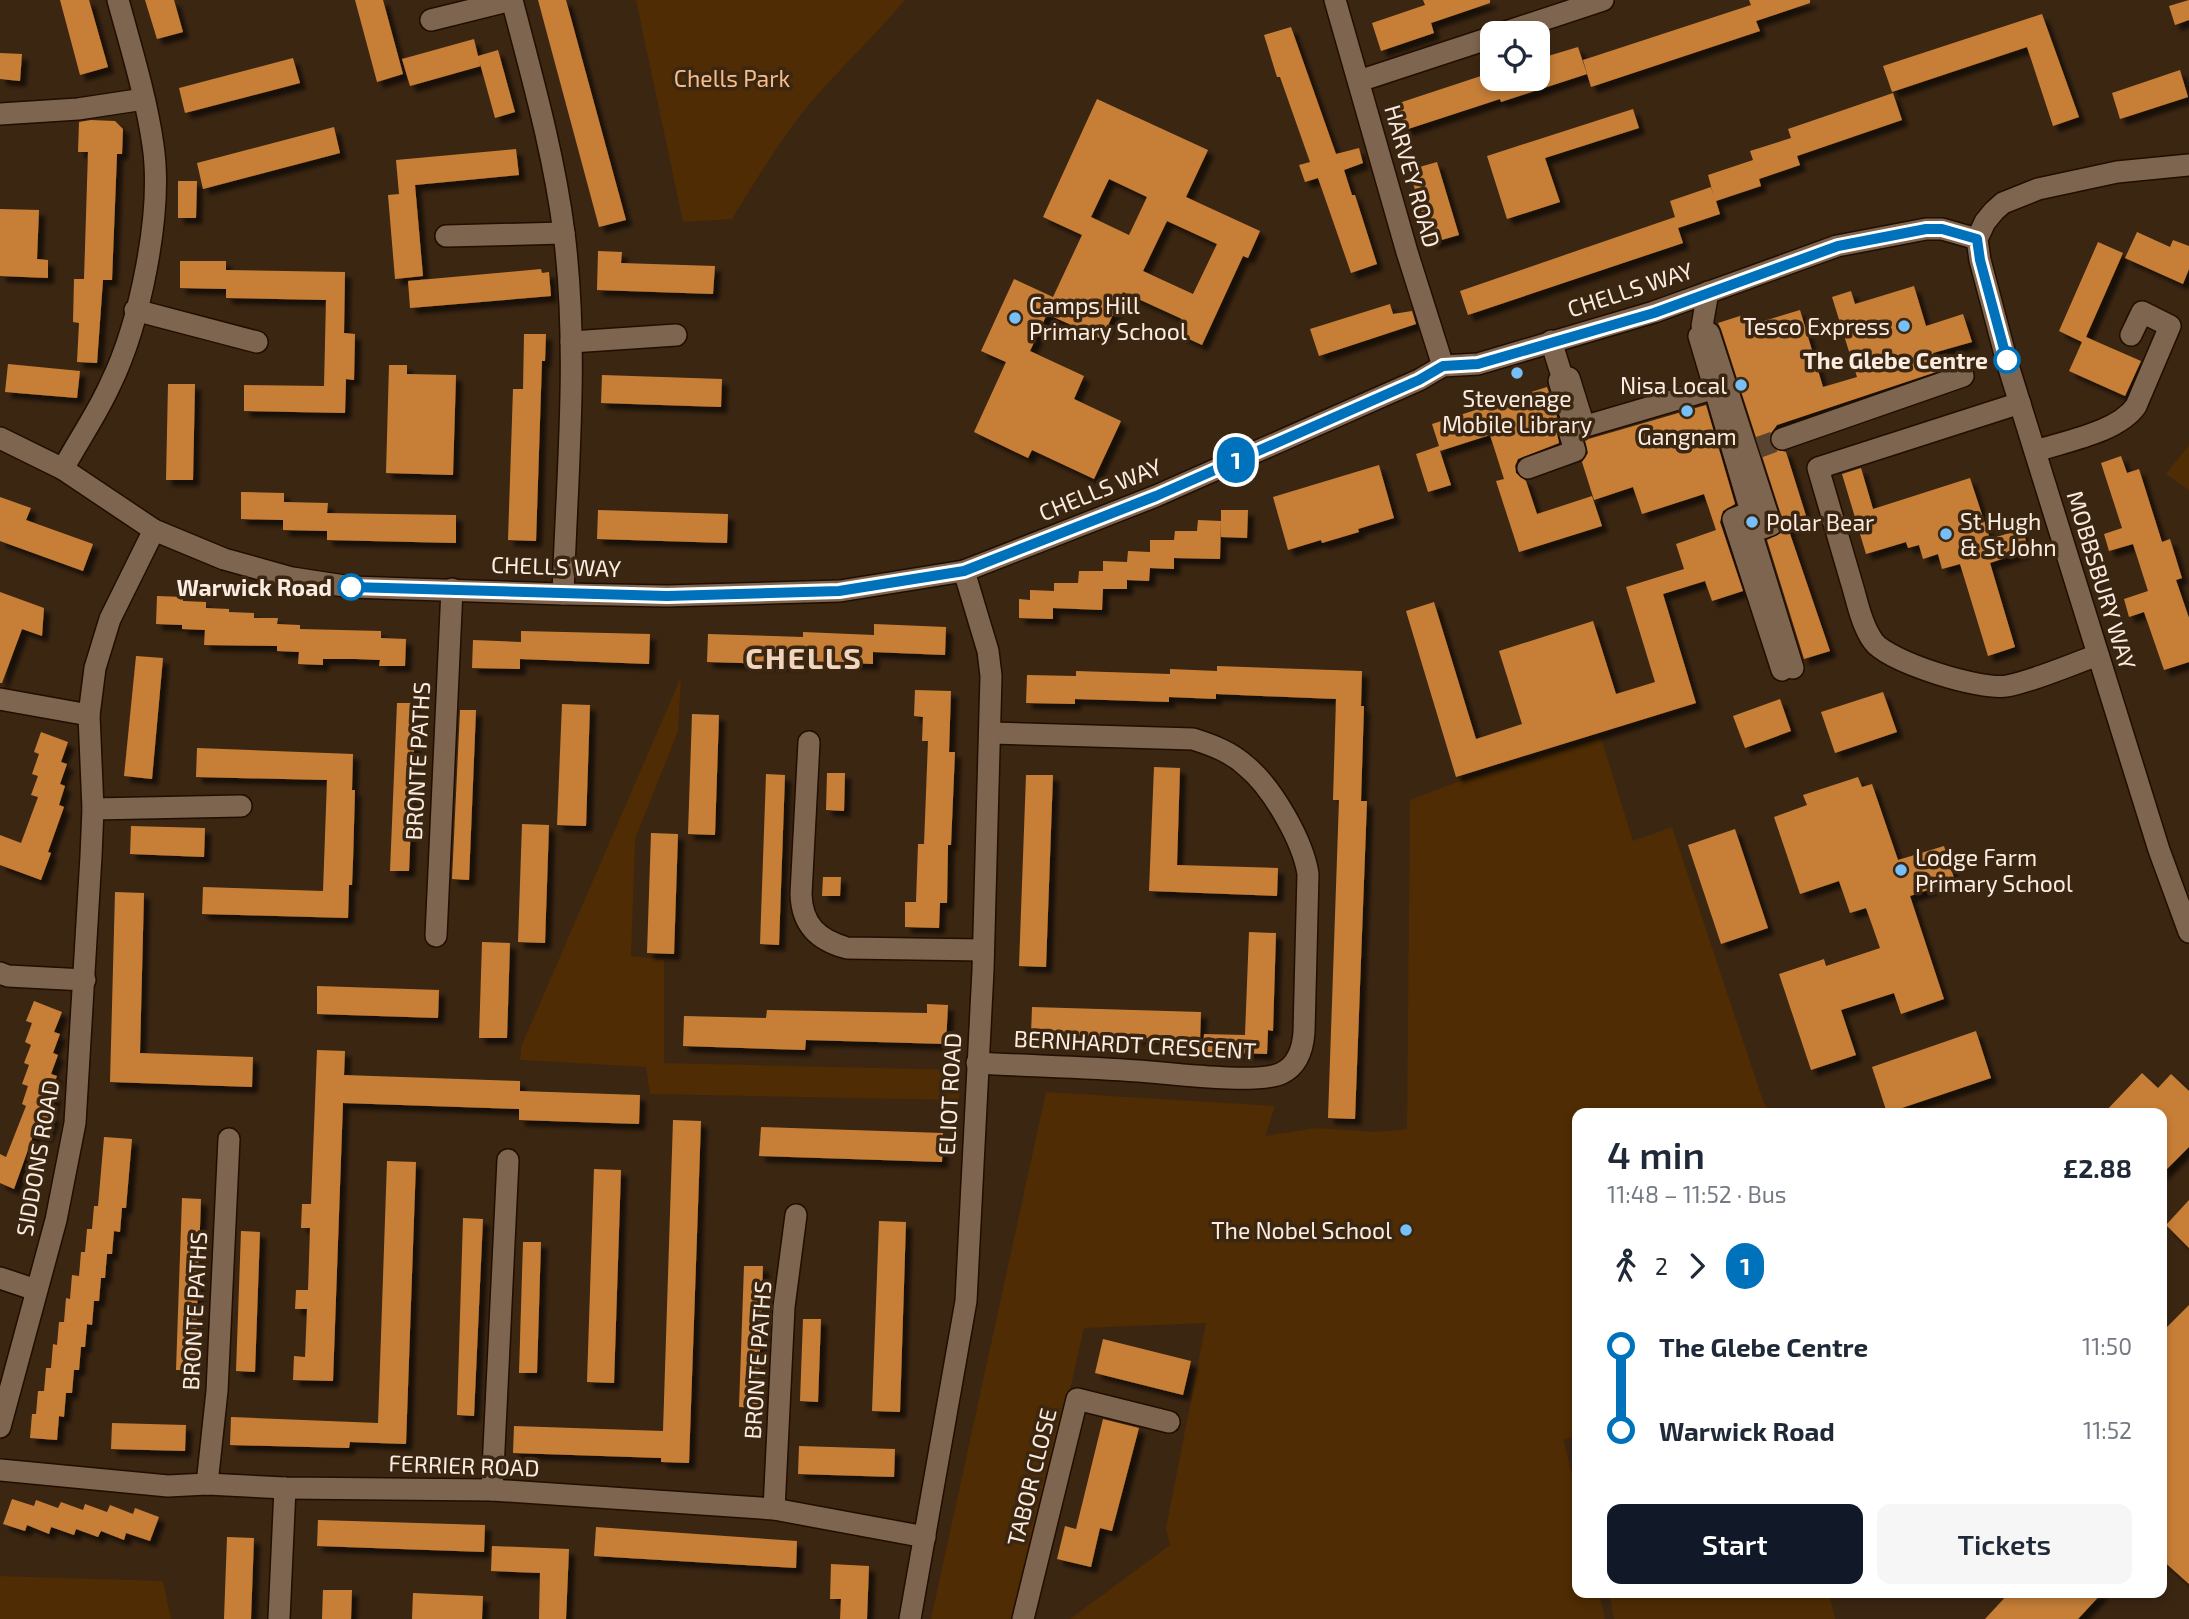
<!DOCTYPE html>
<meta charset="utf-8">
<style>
:root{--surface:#fff;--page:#f6f6f7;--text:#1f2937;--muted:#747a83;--accent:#111827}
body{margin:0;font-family:"Exo 2",sans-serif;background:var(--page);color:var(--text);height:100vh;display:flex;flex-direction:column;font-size:26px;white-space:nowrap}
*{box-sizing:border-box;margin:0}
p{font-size:23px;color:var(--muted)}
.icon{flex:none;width:38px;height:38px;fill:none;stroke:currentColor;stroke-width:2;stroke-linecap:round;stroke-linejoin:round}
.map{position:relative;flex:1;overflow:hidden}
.sheet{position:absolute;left:1572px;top:1108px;width:595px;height:490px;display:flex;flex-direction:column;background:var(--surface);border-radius:14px;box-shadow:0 4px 10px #0003}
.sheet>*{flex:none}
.badge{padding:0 14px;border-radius:23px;font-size:24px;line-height:46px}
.tools{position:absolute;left:1480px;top:21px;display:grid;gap:14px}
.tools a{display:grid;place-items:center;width:70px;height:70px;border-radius:14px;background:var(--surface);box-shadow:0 4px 10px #0003;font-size:35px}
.map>.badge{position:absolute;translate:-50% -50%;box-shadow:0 0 0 4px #fff}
.legs{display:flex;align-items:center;gap:10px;height:77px;padding:0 35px;font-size:23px}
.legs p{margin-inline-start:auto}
.overview{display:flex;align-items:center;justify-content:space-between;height:119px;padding:0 35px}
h1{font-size:38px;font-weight:600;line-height:52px}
.button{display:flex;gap:14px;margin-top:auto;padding:14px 35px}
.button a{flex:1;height:80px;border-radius:14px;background:var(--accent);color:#fff;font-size:28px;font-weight:600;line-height:80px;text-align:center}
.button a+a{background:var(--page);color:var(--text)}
ul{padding:0 35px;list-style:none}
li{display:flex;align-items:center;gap:24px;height:84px;font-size:26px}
li i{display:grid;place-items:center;width:10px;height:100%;margin:0 9px;background:currentColor}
li i::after{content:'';width:18px;height:18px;margin:-9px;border:5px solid;border-radius:50%;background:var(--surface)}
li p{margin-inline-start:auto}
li:first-child i{background:linear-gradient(#0000 50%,currentColor 0)}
li:last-child i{background:linear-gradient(currentColor 50%,#0000 0)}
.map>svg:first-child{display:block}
</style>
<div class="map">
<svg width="2189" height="1619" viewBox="0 0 2189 1619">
<defs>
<filter id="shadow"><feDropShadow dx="6" dy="6" stdDeviation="2" flood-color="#0009"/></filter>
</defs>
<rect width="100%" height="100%" fill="#3b2612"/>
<g fill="#4f2c03">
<path d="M636 0H905C877 33 846 63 817 95 784 133 758 177 732 219L683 222Z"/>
<polygon points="2189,445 2189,490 2166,474"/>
<polygon points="681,677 678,731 635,839 631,956 664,960 664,1063 962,1070 959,1100 650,1094 646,1067 520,1060 521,1047"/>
<polygon points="1601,738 1633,841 1672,827 1763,1101 1770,1113 1577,1113 1577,1435 1564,1440 1577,1497 1577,1592 1599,1593 1605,1619 1070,1619 1170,1545 1166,1528 1206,1323 1084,1328 1018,1619 931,1619 1046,1092 1275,1106 1265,1136 1316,1128 1376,1132 1407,1129 1410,800 1454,783"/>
<polygon points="0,1576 163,1581 171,1619 0,1619"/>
<polygon points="1609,1593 1829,1593 1835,1619 1614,1619"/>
</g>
<g fill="#c77f37" fill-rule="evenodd" filter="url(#shadow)">
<polygon points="60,0 89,0 108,67 80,75"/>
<polygon points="145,0 174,0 183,32 157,39"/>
<polygon points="355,0 383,0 403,74 377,82"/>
<polygon points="538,0 566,0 626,220 599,227"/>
<polygon points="1423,0 1490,0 1490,3 1431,23 1434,33 1381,51 1372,23 1425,5"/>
<polygon points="1749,0 1810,0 1810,3 1756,21 1760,31 1591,87 1583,60 1751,5"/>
<polygon points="2189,0 2189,20 2175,25 2169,6"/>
<polygon points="2042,14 2079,117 2053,126 2027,47 1892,92 1883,66"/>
<polygon points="1291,27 1336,154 1359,148 1363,163 1344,170 1352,195 1355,195 1377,264 1351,273 1318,178 1305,182 1299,165 1310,162 1280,77 1277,77 1264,35"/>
<polygon points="474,39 478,56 498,50 515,112 495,118 479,60 481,66 410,86 402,59"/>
<polygon points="1578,47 1587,74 1501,102 1500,99 1405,130 1396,104 1493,72 1493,79 1538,79 1538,59"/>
<polygon points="0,53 22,54 20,81 0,79"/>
<polygon points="293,58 300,83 185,113 179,88"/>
<polygon points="2180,70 2188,97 2120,119 2112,93"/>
<polygon points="1893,93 1902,120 1797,156 1800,165 1759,179 1761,186 1716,201 1720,214 1678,228 1683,243 1468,315 1460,291 1675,217 1670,201 1711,187 1714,197 1708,175 1753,160 1750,151 1791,138 1788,129"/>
<path d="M1097 99 1208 150 1186 197 1260 231 1248 258 1243 256 1202 345 1176 333 1182 319 1123 292 1102 339 1047 314 1030 351 1084 376 1074 399 1121 421 1094 479 1032 450 1028 458 974 432 1006 362 981 351 1014 279 1053 297 1082 235 1043 217ZM1109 179 1147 197 1129 235 1091 217ZM1167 221 1217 244 1193 294 1143 271Z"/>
<polygon points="1633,109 1639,128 1545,158 1560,202 1507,219 1487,156"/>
<polygon points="91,120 115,121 123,129 122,154 117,154 112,280 103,280 97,363 77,362 79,323 73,322 74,279 84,279 88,152 78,152 79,122"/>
<polygon points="334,127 340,153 203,189 197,163"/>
<polygon points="516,149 519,175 415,185 423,276 395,279 388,195 399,194 396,160"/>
<polygon points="1437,162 1459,235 1431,243 1409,170"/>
<polygon points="178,181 197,181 196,218 178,218"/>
<polygon points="0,209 39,210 37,259 48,260 48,278 0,276"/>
<polygon points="2137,232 2170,247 2173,240 2189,246 2189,269 2183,284 2125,258"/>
<polygon points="2098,242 2123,253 2086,337 2141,361 2125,396 2069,371 2082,342 2059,331"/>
<polygon points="598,251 622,252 621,263 715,266 713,294 597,290"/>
<polygon points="180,261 226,261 226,270 345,272 344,333 355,334 354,380 346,379 345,413 244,411 244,385 324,386 326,300 226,298 226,289 180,288"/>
<polygon points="541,269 542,273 549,272 551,296 410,308 408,281"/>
<polygon points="1914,286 1926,326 1963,314 1972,342 1933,353 1939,371 1777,425 1769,436 1773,448 1786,452 1808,522 1788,528 1830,651 1804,659 1767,540 1781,533 1783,521 1721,329 1718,323 1743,315 1747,326 1800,310 1823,387 1857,377 1832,297 1851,291 1855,304"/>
<polygon points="1390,304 1393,314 1412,311 1416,324 1319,356 1310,329"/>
<polygon points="524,334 546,334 545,361 542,361 536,541 508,540 513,389 523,389"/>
<polygon points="8,364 80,371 77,398 5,392"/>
<polygon points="389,365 407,365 407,374 456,375 453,475 386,473"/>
<polygon points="602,375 722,379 721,407 601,403"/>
<polygon points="168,384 195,384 193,480 166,480"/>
<polygon points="1547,387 1559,423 1556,429 1559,443 1518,459 1515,466 1516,473 1526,481 1537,514 1592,496 1602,526 1519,552 1496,481 1504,479 1490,435 1440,451 1451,485 1428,492 1416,454 1439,446 1432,424"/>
<polygon points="1706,405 1735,504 1723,511 1720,522 1743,591 1712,601 1705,581 1663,594 1696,703 1456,777 1406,611 1434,602 1476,739 1522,724 1499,651 1593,621 1616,694 1655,682 1626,587 1684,569 1676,544 1716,530 1704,494 1642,514 1633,487 1594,500 1582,462 1588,453 1585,440"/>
<polygon points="2121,456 2127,473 2139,469 2162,542 2170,539 2182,578 2176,580 2189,618 2189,662 2164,670 2144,612 2129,617 2124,599 2148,591 2133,544 2109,551 2104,534 2122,528 2101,463"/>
<polygon points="1379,465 1394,518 1358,529 1359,532 1322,543 1321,540 1288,550 1273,497"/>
<polygon points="1861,468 1873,509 1970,478 1990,539 2022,529 2029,550 1990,563 2015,647 1988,656 1960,564 1942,569 1938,554 1923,559 1919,545 1908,548 1906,542 1866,554 1842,474"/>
<polygon points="241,492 284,493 284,502 328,503 327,513 456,515 456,543 327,540 327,531 283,530 283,520 241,519"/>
<polygon points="0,497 31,508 26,520 93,544 83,571 0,541"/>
<polygon points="598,510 728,514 727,543 597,539"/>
<polygon points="1221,510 1248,510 1247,538 1221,537"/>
<polygon points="1198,520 1221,521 1220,559 1174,558 1174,569 1150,568 1149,581 1127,580 1127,589 1103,589 1102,610 1053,608 1053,619 1019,618 1019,599 1030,600 1030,590 1054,591 1054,583 1078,583 1079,571 1103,571 1103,561 1127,562 1128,551 1150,552 1150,540 1174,540 1175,531 1197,531"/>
<polygon points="0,592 44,608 42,636 22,629 2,683 0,683"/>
<polygon points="157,596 183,597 183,601 206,602 206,608 229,609 229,612 254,613 254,618 278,618 277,624 300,625 300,629 381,631 381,638 406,639 405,666 379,666 380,660 356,659 323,659 323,665 298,664 299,652 277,651 277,646 204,645 205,630 182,629 182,625 156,624"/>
<polygon points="874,624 946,627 945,655 873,652 873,664 802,661 802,665 707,662 708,634 803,637 803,632 874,635"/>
<polygon points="521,631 650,634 649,664 520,659 520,669 472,668 473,640 521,642"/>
<polygon points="136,656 163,658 152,779 124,776"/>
<polygon points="1217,666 1362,671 1361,706 1364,706 1361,801 1367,801 1355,1119 1328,1118 1339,800 1333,800 1336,699 1216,694 1216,699 1169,697 1169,702 1075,699 1075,704 1026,703 1027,675 1076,676 1076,671 1170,674 1170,669 1217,671"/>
<polygon points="915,690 951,691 949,752 955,752 951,845 948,845 947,903 940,903 939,928 905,927 905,902 916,902 918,844 924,844 928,741 922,741 923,717 914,716"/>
<polygon points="1883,692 1897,732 1835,753 1821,712"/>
<polygon points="1780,699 1791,731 1745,748 1733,716"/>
<polygon points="397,703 416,703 409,871 390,871"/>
<polygon points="562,704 590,705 586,826 557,825"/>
<polygon points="460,710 476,710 469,880 452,879"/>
<polygon points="692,714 719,715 715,835 688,834"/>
<polygon points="41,732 68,742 61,762 67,764 60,784 65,786 59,805 64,807 48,852 51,853 41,880 0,865 0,835 21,843 38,797 31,795 38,776 32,774 39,754 34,752"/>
<polygon points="197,748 353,754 352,790 355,790 353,861 352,885 349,885 348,918 202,914 203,887 323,891 327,780 196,777"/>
<polygon points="1154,767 1180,768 1177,865 1278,868 1277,896 1149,891"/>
<polygon points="827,773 845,773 844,811 826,810"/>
<polygon points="766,774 785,775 779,945 760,944"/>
<polygon points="1026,775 1053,775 1046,967 1019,966"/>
<polygon points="1858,777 1862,787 1872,784 1898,860 1944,846 1955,881 1910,896 1944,999 1901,1014 1894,993 1841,1010 1856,1055 1811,1070 1779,974 1824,959 1826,966 1880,948 1866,908 1850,913 1839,881 1800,894 1774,817 1807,805 1803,795"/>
<polygon points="522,824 549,825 545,943 518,942"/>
<polygon points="131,826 205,828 204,857 130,854"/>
<polygon points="1735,829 1768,928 1721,944 1688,845"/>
<polygon points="651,833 678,834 674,954 647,953"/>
<polygon points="823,877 841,877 840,896 822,896"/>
<polygon points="115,892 144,893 140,1053 253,1057 252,1087 110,1082"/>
<polygon points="1249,932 1276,933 1273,1031 1268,1030 1267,1054 1203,1052 1204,1034 1245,1035"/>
<polygon points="482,942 510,943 507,1038 479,1038"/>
<polygon points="317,986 439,990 438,1018 317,1014"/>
<polygon points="34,1001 62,1012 54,1032 60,1034 53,1053 58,1055 51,1074 57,1076 50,1094 55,1096 48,1114 54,1116 46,1137 34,1133 14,1189 0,1183 0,1154 6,1157 26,1106 22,1104 28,1086 22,1084 29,1065 24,1063 31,1045 25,1042 32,1023 26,1021"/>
<polygon points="927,1004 948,1005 946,1044 806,1040 805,1050 683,1046 684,1016 766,1018 767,1010 927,1013"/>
<polygon points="1032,1007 1201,1012 1200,1040 1031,1034"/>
<polygon points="1976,1031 1991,1078 1887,1113 1872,1067"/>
<polygon points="317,1050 345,1051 344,1075 520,1081 520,1091 640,1095 639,1124 519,1120 519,1109 343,1103 333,1381 293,1380 294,1356 305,1357 307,1309 295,1309 296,1290 308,1290 310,1228 301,1228 302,1204 311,1204"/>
<polygon points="2142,1073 2158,1088 2171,1074 2189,1091 2189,1147 2161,1175 2161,1113 2104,1113"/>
<polygon points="673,1120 701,1121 689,1463 661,1462 661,1458 513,1453 514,1426 663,1431"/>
<polygon points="761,1127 943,1133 942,1162 759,1156"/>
<polygon points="104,1137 132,1139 126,1208 122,1208 120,1232 114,1231 112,1254 107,1254 105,1278 101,1278 99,1301 94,1301 92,1325 87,1324 85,1347 81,1347 79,1370 74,1370 72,1393 66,1393 64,1417 59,1416 57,1440 30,1438 32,1414 36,1414 38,1391 44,1391 46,1368 51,1368 53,1344 57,1345 59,1322 64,1322 66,1298 70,1299 72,1275 79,1276 81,1252 85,1252 87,1229 92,1229 94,1206 98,1206"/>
<polygon points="387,1161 416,1162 406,1444 350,1442 349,1448 230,1445 231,1417 378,1423"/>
<polygon points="594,1169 621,1170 614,1383 587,1382"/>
<polygon points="182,1198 201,1199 195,1370 176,1370"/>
<polygon points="2189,1200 2189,1248 2166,1225"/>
<polygon points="463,1218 483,1219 474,1416 457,1415"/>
<polygon points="879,1221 906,1222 900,1412 872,1411"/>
<polygon points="241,1231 260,1232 255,1372 236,1371"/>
<polygon points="523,1242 541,1242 537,1373 519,1373"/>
<polygon points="744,1266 763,1266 758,1408 739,1407"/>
<polygon points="2189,1305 2189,1584 2161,1559 2161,1333"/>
<polygon points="803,1319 821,1319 818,1402 800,1401"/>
<polygon points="1103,1339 1191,1361 1183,1395 1095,1373"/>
<polygon points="1103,1419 1139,1428 1112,1531 1100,1528 1091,1567 1057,1559 1065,1526 1076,1529"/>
<polygon points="112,1423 186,1425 185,1451 111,1449"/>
<polygon points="799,1446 895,1449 894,1477 798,1474"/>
<polygon points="12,1499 34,1506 36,1500 58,1508 61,1502 83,1510 85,1504 107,1512 110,1505 133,1514 135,1508 159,1517 150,1541 126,1533 124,1540 101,1531 98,1537 76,1529 74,1535 51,1527 49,1534 27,1525 25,1531 3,1524"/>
<polygon points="318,1520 485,1525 484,1552 317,1546"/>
<polygon points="596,1527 797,1541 796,1568 594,1556"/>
<polygon points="227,1537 254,1538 251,1619 224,1619"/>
<polygon points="492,1546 569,1549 566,1619 539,1619 540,1573 491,1571"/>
<polygon points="831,1564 869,1566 867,1619 840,1619 841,1599 830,1599"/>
<polygon points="323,1590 352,1590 351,1619 322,1619"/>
<polygon points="2010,1592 2103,1592 2078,1619 1985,1619"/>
<polygon points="413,1593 483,1596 482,1619 412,1619"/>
</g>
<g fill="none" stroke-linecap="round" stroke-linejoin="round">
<polyline stroke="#584431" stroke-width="21" stroke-dasharray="21 10" stroke-linecap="butt" points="1754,449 1782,439"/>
<defs>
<g id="minor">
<path d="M512 0C532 77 554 154 564 233 579 352 567 474 563 594"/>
<polyline points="1335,0 1407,252 1443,366"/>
<polyline points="431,20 512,0"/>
<polyline points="1503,33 1603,0"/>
<polyline points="1359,81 1493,37"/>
<polyline points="0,114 78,109 144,99"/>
<polyline points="2189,165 2117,172 2038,189 2003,203 1994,211 1985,222 1977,239 1980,260 2007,362 2159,850 2189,932"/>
<polyline points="446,236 564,233"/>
<polyline points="135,310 257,342"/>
<polyline points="1702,326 1708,292"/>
<polyline points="1551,341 1561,373"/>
<polyline points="571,342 676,335"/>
<path d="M2020 403 1818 468C1829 505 1840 543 1851 581 1857 600 1861 624 1873 641 1888 662 1982 691 2007 686 2034 681 2072 664 2098 655"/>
<polyline points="1575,429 1559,381 1569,378 1584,426"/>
<polyline points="0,438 63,469 154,530 224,559 292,578 351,587 563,594 667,596 840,591 964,571 1156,496 1419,380 1443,366 1478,364 1654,312 1837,246 1926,229 1942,229 1977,239"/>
<polyline points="1782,439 1963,376"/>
<path d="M2036 451C2066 441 2118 432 2136 406L2170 326 2142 312 2131 335"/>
<polyline points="1528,468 1575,451 1569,431 1726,385"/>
<path d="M63 469C78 441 97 414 110 385 140 324 163 212 153 145 146 96 131 48 118 0"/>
<polyline points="1782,670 1733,519 1751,512 1699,336 1709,333 1771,525 1751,532 1793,668"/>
<polyline points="0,699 89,715"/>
<path d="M809 742 801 894C802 925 818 940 847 948L983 950"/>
<polyline points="93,809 241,806"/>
<polyline points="436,936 452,589"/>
<polyline points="0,973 8,976 85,980"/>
<path d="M977 1063C1031 1066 1085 1067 1138 1071 1168 1073 1258 1085 1282 1073 1298 1065 1303 1047 1304 1032L1308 874C1303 841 1272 787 1246 766 1231 752 1212 745 1193 739L991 733"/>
<polyline points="0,1278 36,1290"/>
<polyline points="0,1427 56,1220 75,1123 91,856 93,809 89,715 95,668 110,619 154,530"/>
<polyline points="0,1470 168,1486 207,1484 285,1488 492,1490 774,1509 925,1537"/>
<polyline points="207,1484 217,1391 229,1139"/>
<polyline points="492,1490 508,1160"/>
<polyline points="774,1509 784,1307 796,1215"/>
<polyline points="279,1619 285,1488"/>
<polyline points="910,1619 966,1301 983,970 991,676 988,651 964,571"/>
<polyline points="1023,1619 1077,1399 1169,1422"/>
</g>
</defs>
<use href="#minor" stroke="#210e00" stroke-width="24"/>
<use href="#minor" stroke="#7d654f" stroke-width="21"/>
</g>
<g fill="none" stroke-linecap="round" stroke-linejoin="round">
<defs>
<polyline id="line-1" points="351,587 667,596 839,591 964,571 1156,496 1419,380 1443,366 1478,364 1654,313 1838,246 1926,229 1942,229 1977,239 1980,260 2007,360"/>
</defs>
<use href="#line-1" stroke="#fff" stroke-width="16"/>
<use href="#line-1" stroke="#0072bc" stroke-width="10"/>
</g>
<g fill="#77bff7" stroke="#3b2612" stroke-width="2.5">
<circle cx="1015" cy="318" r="7"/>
<circle cx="1904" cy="326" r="7"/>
<circle cx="1517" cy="373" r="7"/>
<circle cx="1741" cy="385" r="7"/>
<circle cx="1687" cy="411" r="7"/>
<circle cx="1752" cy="522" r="7"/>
<circle cx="1946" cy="534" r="7"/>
<circle cx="1901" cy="870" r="7"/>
<circle cx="1406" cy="1230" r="7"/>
</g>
<g fill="#fff" stroke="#0072bc" stroke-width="3.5">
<circle cx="2007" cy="360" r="12"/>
<circle cx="351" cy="587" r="12"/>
</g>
<g text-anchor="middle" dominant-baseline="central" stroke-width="7" stroke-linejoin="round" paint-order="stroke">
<g font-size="23" fill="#f6bd8b" stroke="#3b2612">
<text x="732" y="78">Chells Park</text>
</g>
<g font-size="23" fill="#faece0" stroke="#3b2612">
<text transform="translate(1413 176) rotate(74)">HARVEY ROAD</text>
<text transform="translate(1630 289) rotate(-18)">CHELLS WAY</text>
<text transform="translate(1100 489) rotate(-22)">CHELLS WAY</text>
<text transform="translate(556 566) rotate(2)">CHELLS WAY</text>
<text transform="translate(2102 580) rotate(73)">MOBBSBURY WAY</text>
<text transform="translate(417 761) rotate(-87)">BRONTE PATHS</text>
<text transform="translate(1135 1044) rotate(3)">BERNHARDT CRESCENT</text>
<text transform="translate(949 1094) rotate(-87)">ELIOT ROAD</text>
<text transform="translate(37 1158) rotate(-80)">SIDDONS ROAD</text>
<text transform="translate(194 1311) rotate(-87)">BRONTE PATHS</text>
<text transform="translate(757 1360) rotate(-86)">BRONTE PATHS</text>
<text transform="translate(464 1465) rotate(2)">FERRIER ROAD</text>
<text transform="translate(1031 1477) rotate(-76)">TABOR CLOSE</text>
</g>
<g font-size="23" fill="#faece0" stroke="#3b2612" text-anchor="start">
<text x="1029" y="305">Camps Hill<tspan x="1029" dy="26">Primary School</tspan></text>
<text x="1890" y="326" text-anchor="end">Tesco Express</text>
<text x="1727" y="385" text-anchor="end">Nisa Local</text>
<text x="1517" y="398" text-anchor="middle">Stevenage<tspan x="1517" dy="26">Mobile Library</tspan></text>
<text x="1687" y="436" text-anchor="middle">Gangnam</text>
<text x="1960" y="521">St Hugh<tspan x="1960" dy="26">&amp; St John</tspan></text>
<text x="1766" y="522">Polar Bear</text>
<text x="1915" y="857">Lodge Farm<tspan x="1915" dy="26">Primary School</tspan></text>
<text x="1392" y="1230" text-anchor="end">The Nobel School</text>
</g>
<g font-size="23" font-weight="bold" fill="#faece0" stroke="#3b2612" text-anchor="end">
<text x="1988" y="360">The Glebe Centre</text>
<text x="332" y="587">Warwick Road</text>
</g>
<g font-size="30" font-weight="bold" letter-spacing="2" fill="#f1d5bd" stroke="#3b2612">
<text x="804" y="657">CHELLS</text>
</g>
</g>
</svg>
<div class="tools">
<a><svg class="icon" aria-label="locate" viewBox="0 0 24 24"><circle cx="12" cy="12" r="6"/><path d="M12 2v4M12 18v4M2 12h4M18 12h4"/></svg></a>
</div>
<b class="badge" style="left:1236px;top:460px;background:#0072bc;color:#fff">1</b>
<section class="sheet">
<div class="overview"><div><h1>4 min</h1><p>11:48 – 11:52 · Bus</p></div><b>£2.88</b></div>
<div class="legs"><svg class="icon" aria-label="walk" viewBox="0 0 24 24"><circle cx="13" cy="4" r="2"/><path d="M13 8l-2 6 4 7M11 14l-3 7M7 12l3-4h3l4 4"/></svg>2<svg class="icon" aria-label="forward" viewBox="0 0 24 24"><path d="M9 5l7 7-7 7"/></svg><b class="badge" style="background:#0072bc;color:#fff">1</b></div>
<ul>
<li><i style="color:#0072bc"></i><b>The Glebe Centre</b><p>11:50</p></li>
<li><i style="color:#0072bc"></i><b>Warwick Road</b><p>11:52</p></li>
</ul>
<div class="button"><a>Start</a><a>Tickets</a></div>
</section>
</div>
